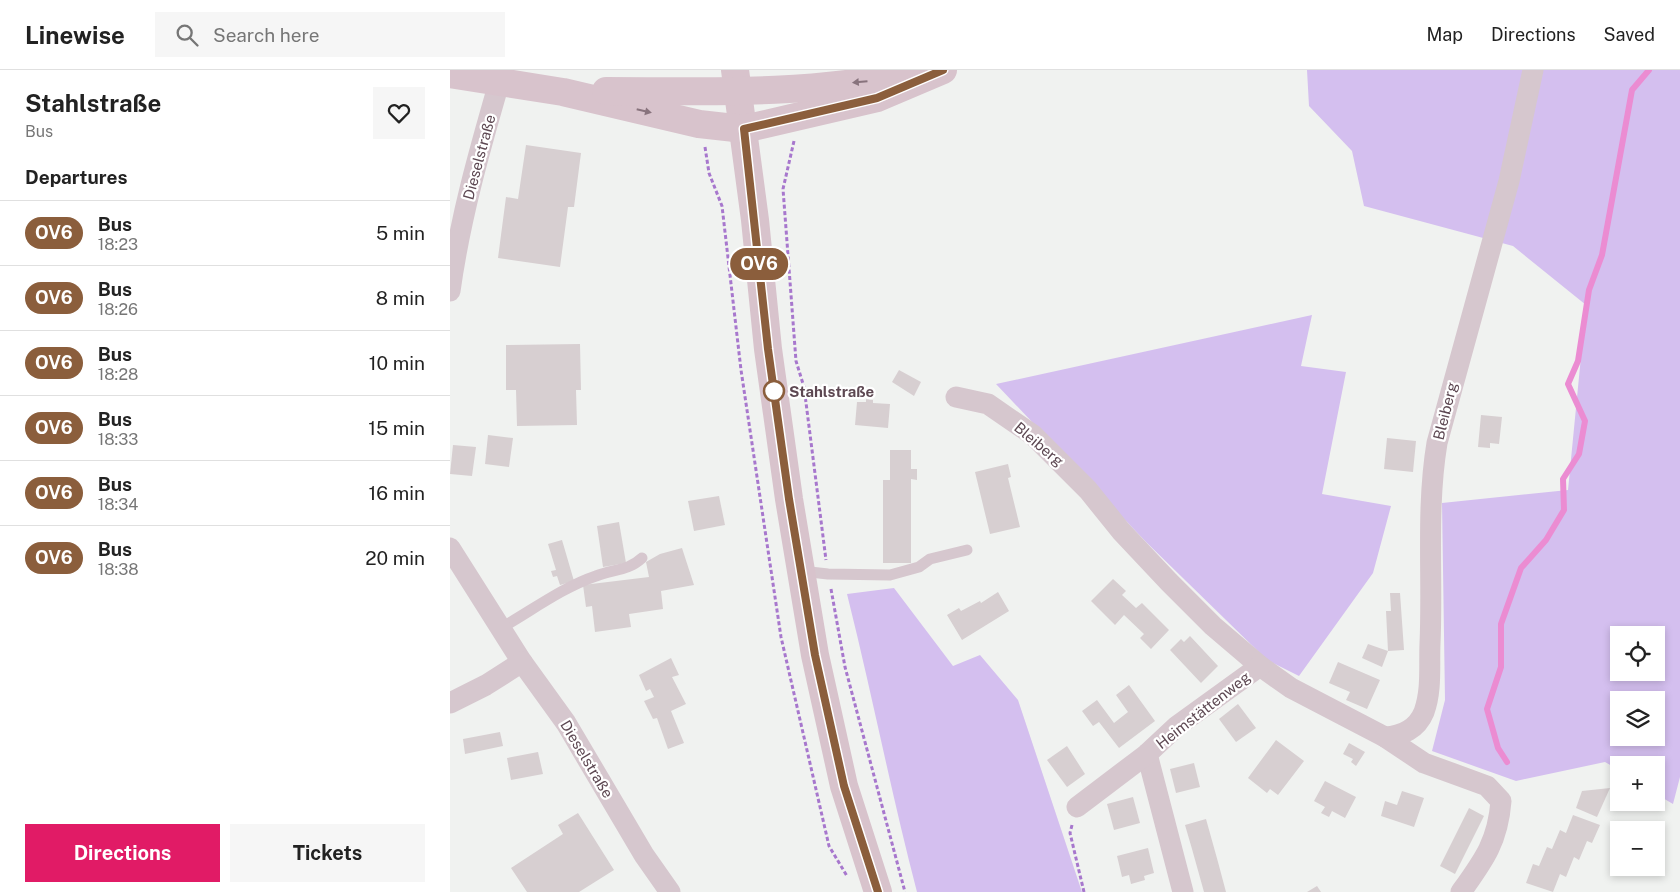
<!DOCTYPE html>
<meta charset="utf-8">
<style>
:root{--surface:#fff;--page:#f6f6f6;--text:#222;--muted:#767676;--line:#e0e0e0;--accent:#e11b66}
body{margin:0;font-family:"Public Sans",sans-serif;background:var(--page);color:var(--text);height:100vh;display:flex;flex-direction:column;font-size:19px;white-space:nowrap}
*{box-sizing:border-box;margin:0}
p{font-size:16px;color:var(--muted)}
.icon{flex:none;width:28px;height:28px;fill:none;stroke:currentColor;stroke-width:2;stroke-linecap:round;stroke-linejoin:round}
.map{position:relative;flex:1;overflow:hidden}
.drawer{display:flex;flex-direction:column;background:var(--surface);width:450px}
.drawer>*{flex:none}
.badge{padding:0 10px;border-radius:16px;font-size:18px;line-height:32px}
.buttons{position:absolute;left:1160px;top:556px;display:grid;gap:10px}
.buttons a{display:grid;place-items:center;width:55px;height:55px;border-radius:0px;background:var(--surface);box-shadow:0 2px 8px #0003;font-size:25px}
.map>.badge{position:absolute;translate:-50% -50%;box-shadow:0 0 0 2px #fff}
h2{padding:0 25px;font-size:19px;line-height:45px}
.round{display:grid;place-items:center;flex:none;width:52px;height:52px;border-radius:0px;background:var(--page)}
.headline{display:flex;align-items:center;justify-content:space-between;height:85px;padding:0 25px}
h1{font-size:24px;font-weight:700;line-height:38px}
.primary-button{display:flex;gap:10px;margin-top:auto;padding:10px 25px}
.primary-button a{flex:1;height:58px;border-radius:0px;background:var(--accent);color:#fff;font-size:20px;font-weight:700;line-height:58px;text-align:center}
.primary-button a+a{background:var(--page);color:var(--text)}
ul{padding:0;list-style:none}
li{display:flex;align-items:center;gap:15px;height:65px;padding:0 25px;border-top:1px solid var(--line)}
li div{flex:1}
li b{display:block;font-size:19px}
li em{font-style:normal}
li .badge{min-width:55px;font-weight:700;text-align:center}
header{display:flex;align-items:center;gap:30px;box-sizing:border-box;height:70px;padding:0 25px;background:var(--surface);border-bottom:1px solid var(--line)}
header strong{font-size:24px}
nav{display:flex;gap:28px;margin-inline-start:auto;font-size:18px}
.search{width:350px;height:45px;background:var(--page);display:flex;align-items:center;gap:12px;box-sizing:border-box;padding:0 18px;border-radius:0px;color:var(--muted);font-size:19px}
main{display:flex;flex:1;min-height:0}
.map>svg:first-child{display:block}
</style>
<header>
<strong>Linewise</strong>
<div class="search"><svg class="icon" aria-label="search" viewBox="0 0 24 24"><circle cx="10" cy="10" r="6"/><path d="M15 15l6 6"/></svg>Search here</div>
<nav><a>Map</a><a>Directions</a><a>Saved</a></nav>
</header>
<main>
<section class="drawer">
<div class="headline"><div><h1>Stahlstraße</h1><p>Bus</p></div><a class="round"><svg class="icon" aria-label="heart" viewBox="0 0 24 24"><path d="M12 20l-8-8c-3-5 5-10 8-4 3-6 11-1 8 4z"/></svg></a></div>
<h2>Departures</h2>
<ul>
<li><span class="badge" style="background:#8b5e3c;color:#fff">OV6</span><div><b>Bus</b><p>18:23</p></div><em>5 min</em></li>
<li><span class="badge" style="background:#8b5e3c;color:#fff">OV6</span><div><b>Bus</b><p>18:26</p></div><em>8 min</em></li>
<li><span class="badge" style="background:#8b5e3c;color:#fff">OV6</span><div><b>Bus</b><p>18:28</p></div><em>10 min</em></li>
<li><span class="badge" style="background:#8b5e3c;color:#fff">OV6</span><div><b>Bus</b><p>18:33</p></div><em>15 min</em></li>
<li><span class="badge" style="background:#8b5e3c;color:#fff">OV6</span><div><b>Bus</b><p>18:34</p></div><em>16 min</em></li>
<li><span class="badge" style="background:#8b5e3c;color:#fff">OV6</span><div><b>Bus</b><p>18:38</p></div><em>20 min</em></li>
</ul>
<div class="primary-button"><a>Directions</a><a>Tickets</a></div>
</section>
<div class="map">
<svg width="1230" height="822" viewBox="0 0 1230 822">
<rect width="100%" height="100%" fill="#f0f2f0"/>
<g fill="#d4bfef" fill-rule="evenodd">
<path d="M857 0H1230V707L1223 734 1206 724V695H1169V700L1155 692 1066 711 982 681 995 630 992 433 1118 420 1136 235 1063 176 914 136 902 81 859 36ZM1169 565H1206V602H1169ZM1169 630H1206V668H1169Z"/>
<polygon points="862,245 851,296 896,302 872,424 941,436 923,503 849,606 817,590 696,472 546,314"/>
<path d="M444 518 503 596 530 585 568 630 632 822H467C441 723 422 623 397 524Z"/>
</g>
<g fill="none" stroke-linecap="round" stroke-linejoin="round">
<polyline stroke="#eb8cd2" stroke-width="6" points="1057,692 1048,678 1037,639 1051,597 1051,554 1071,498 1096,470 1114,440 1113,409 1129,384 1135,351 1118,314 1128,291 1139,220 1152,185 1182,20 1199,0"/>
</g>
<g fill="#d7cfd1">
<polygon points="76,75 131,83 124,137 118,137 110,197 48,188 56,127 68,129"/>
<polygon points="130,274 131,320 126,320 127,355 67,356 66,320 56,320 56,275"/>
<polygon points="449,300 471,312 464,326 442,312"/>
<polygon points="416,329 423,330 423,333 440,334 438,358 405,355 407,332 416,332"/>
<polygon points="1031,345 1052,347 1049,374 1040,373 1040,378 1028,377"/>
<polygon points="38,365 63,368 59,397 35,394"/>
<polygon points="937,368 966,371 963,402 934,399"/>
<polygon points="3,375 26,377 22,406 0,404"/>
<polygon points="440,380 461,380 461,399 467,399 467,410 461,409 461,493 433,493 433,410 440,410"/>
<polygon points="558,394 561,407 558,408 570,457 540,464 525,402"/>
<polygon points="269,426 275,455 244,461 238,431"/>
<polygon points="169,452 176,493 153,497 147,456"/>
<polygon points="112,470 124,511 110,515 107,506 103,507 101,501 106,500 98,474"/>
<polygon points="232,478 244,515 211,521 213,539 179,544 181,557 145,562 142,536 136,537 133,515 199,507 196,492 210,484"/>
<polygon points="663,509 676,521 672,525 686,538 692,533 719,560 701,579 690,568 694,564 674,545 665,555 641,531"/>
<polygon points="548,522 559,541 512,570 497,545 509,538 511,541 530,531 531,533"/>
<polygon points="940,523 950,523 954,580 938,581 936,541 941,541"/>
<polygon points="740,566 768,596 751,613 720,580 731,569 734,572"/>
<polygon points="918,574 938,581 932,597 912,588"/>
<polygon points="221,588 229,605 222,607 236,634 221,641 234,673 218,679 207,648 203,649 194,631 204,627 200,619 196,621 189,605"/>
<polygon points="888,592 930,610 917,639 896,630 900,622 879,613"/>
<polygon points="679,615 705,651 669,678 649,652 643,656 632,641 647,630 664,653 678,642 666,625"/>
<polygon points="788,634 806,658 786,672 769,649"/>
<polygon points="50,662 53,676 15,684 13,669"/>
<polygon points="826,670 854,691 828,725 820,719 817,723 798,708"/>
<polygon points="899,673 915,682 906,696 901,692 903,689 893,684"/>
<polygon points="617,676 635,704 617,717 597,690"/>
<polygon points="88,682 93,704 61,710 57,688"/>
<polygon points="744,693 750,717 726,723 720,699"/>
<polygon points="875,711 906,727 895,748 882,741 879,747 871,743 875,737 864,731"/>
<polygon points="1160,718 1147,747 1126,738 1132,721"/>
<polygon points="952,721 974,728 964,757 931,746 935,731 947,735"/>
<polygon points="683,727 690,753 664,760 657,734"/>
<polygon points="1019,738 1034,746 1005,804 990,796"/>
<polygon points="128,743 164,800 129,822 77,822 61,798 113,764 108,755"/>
<polygon points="1123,745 1150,755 1142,773 1137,771 1129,790 1124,787 1116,807 1110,804 1103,822 1076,813 1083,794 1089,796 1097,777 1102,779 1110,760 1116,763"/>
<polygon points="756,749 768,792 776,822 754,822 742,779 735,755"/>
<polygon points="698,778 704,803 694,806 695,810 681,814 679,805 672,807 667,786"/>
<polygon points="867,816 871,822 857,822"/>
</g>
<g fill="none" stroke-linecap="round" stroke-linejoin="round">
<g stroke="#a777cd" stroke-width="3" stroke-dasharray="4 2.5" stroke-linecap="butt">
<polyline points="344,71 333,119 346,291 354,317 376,490"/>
<polyline points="255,77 259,103 272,136 291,300 331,567 379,776 397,806"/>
<polyline points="381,519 395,597 455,822"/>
<polyline points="622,755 620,763 634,822"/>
</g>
<g stroke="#d6c7ce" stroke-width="11">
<polyline points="351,501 378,504 440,505 469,497 480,489 517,480"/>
<path d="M51 558C81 541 113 517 146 506 164 499 178 501 192 488"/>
</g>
<g stroke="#d6c7ce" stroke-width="21">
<path d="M0 221C10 149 29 82 49 13"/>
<path d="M506 327 538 334 583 365 638 420 671 461 719 512 763 556 810 596 841 618 935 667C952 666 967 659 974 642 982 620 979 596 980 574 983 507 976 439 987 373L1059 111 1083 0"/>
<polyline points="0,478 72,592 116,653 194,785 220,822"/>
<polyline points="0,633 36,615 72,592"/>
<path d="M935 667 974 693 1037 716 1051 731C1048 771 1034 790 1011 822"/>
<polyline points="697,684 733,822"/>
<polyline points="627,737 697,684 727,656 810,596"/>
</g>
<g stroke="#d8c3cc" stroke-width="28">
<polyline points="285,0 305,150 318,279 339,429 365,585 394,716 428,822"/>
<polyline points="0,4 113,22 249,54 294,59 427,28 493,0"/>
<path d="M156 21C250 21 359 25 450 5"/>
</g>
</g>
<defs><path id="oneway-solid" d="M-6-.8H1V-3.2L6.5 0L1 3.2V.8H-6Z" transform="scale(1.25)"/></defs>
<g fill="#88737d">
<use href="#oneway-solid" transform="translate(410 12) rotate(175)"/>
<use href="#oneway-solid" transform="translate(194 41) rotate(13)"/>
</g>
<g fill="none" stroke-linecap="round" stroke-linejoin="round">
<defs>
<polyline id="line" points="428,822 394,716 365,585 339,429 318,279 294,59 427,28 493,0"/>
</defs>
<use href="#line" stroke="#fff" stroke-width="11"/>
<use href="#line" stroke="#8b5e3c" stroke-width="8"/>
</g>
<circle fill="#fff" stroke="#8b5e3c" stroke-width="2.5" cx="324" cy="321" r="10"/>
<g text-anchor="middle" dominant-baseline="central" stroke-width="4.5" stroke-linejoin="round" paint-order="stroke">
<g font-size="15" fill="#5d4852" stroke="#fff">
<text transform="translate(29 87) rotate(-75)">Dieselstraße</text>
<text transform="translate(995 341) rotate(-76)">Bleiberg</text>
<text transform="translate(589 374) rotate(40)">Bleiberg</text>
<text transform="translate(753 640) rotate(-38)">Heimstättenweg</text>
<text transform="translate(137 689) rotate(59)">Dieselstraße</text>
</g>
<g font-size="15" font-weight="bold" fill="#5d4852" stroke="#fff" text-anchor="start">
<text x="339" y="321">Stahlstraße</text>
</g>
</g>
</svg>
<div class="buttons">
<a><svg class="icon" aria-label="locate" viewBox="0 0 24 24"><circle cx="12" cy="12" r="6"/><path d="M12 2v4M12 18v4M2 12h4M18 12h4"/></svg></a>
<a><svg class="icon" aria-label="layers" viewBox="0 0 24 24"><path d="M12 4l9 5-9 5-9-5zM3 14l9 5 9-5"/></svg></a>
<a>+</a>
<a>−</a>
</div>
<b class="badge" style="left:309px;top:194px;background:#8b5e3c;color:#fff">OV6</b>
</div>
</main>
